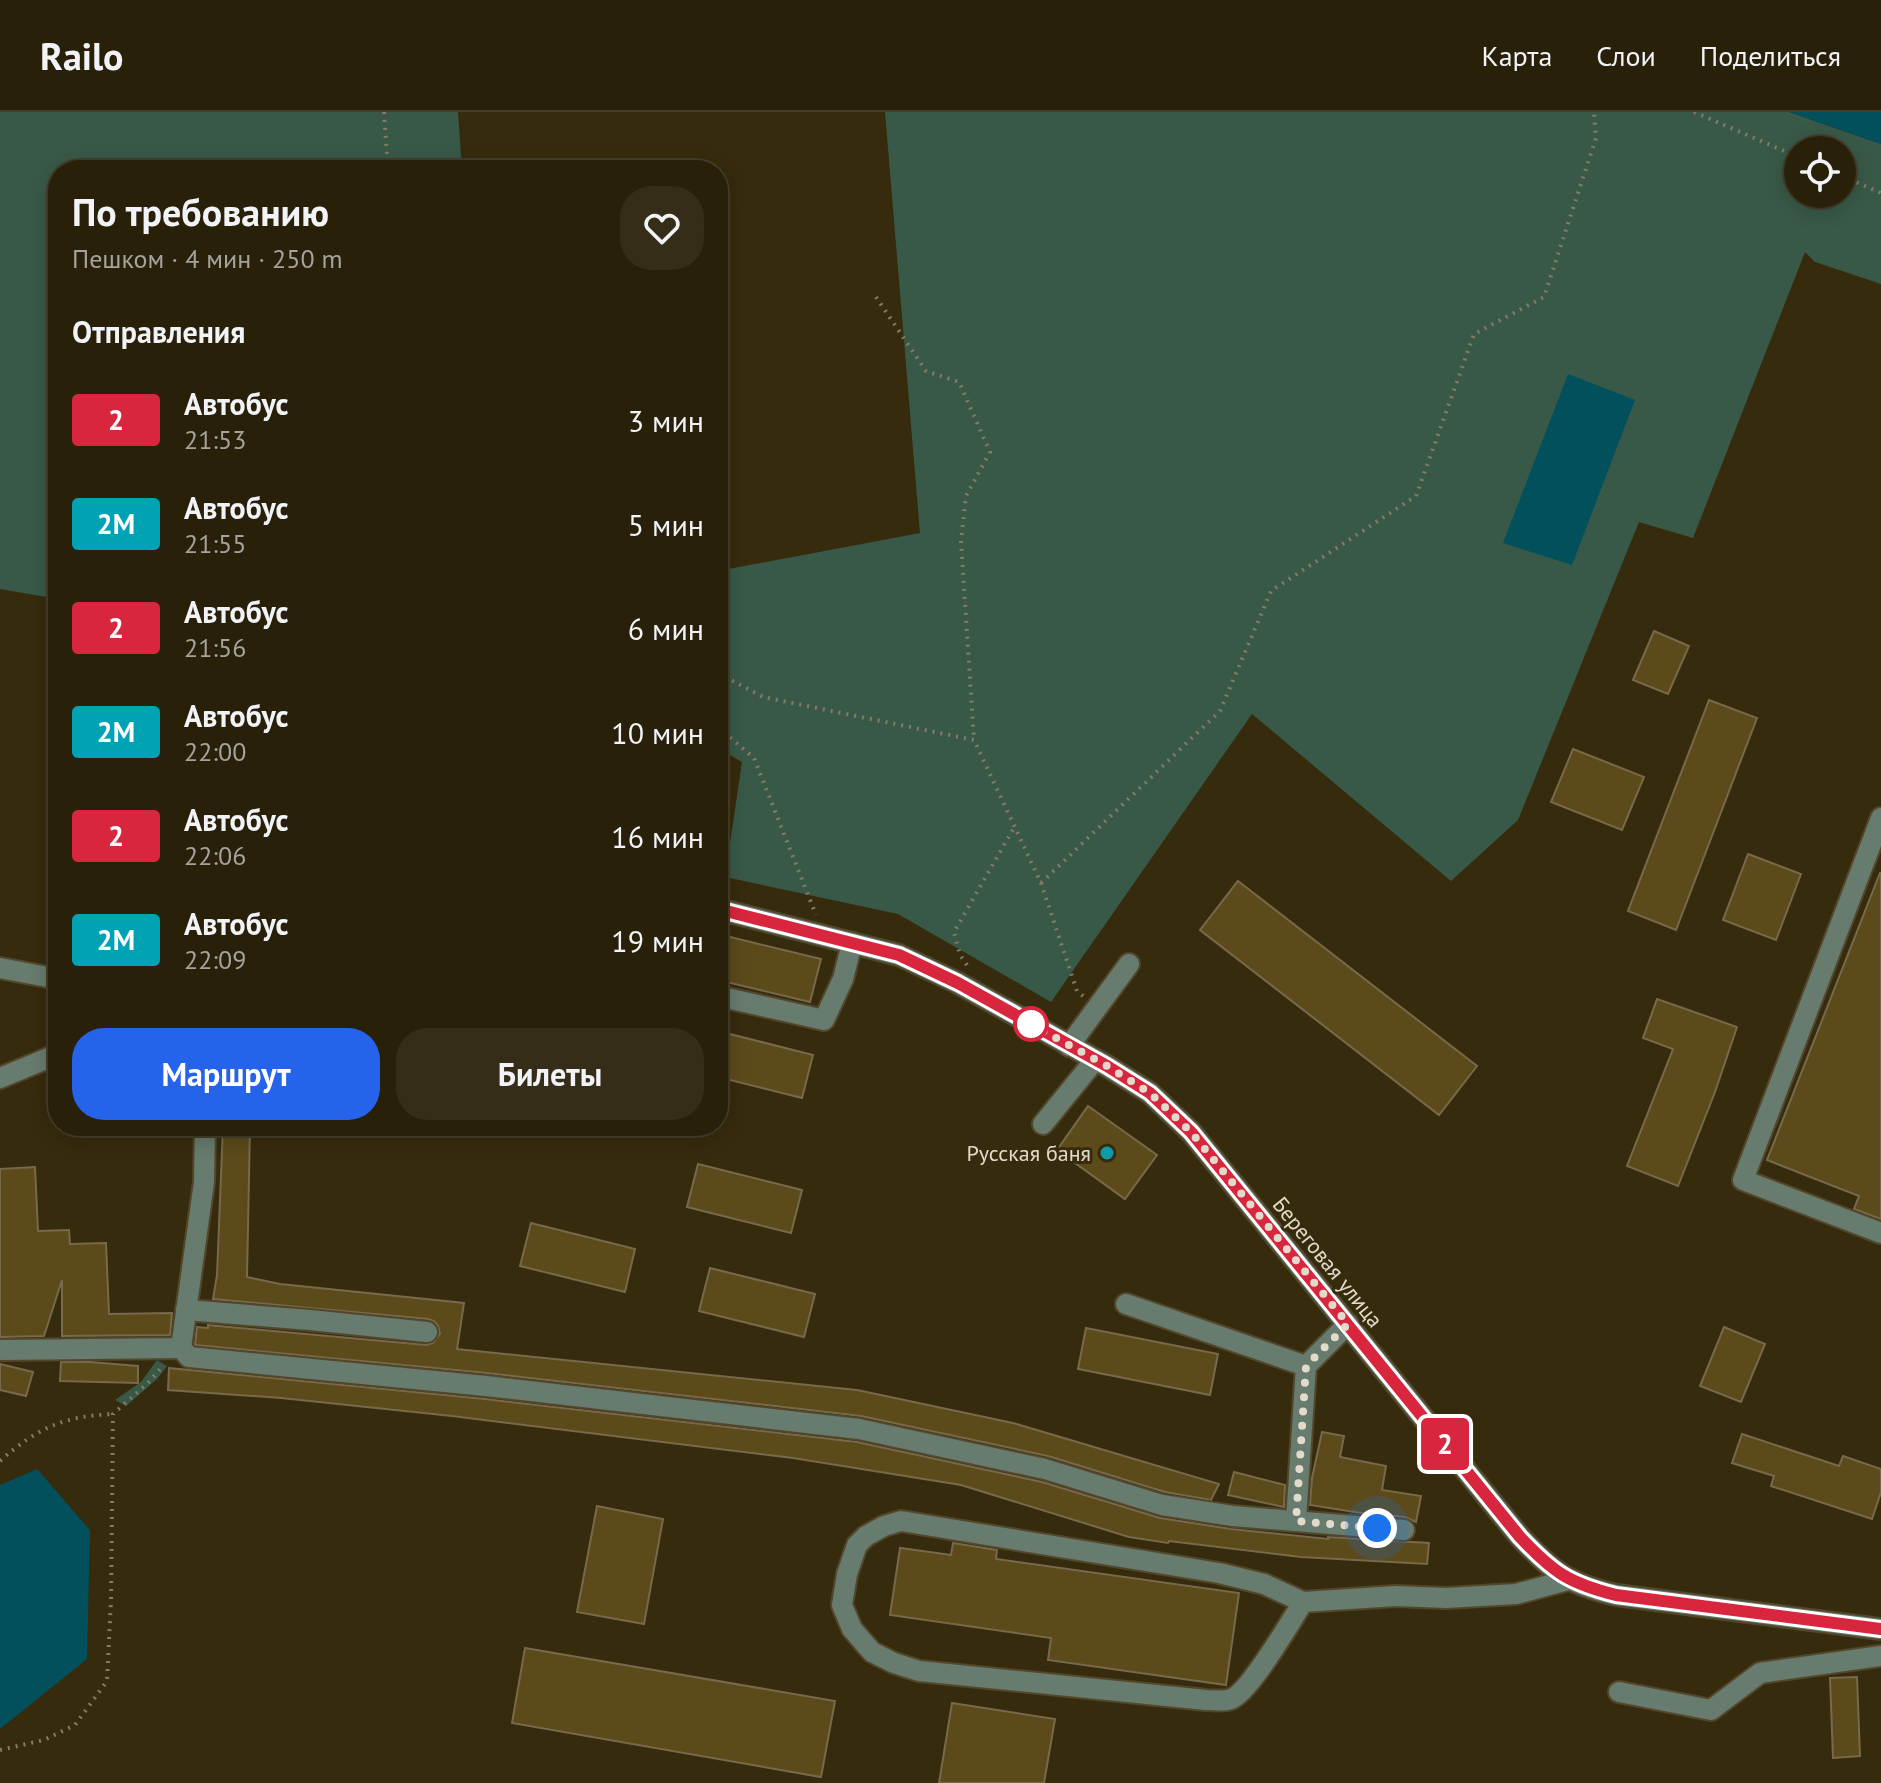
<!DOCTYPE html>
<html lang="ru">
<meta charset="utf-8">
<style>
:root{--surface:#29200a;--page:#352d18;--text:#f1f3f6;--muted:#a5a39c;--line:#453e2b;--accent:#2563eb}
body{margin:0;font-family:"PT Sans",sans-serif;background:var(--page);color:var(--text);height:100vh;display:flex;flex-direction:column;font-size:30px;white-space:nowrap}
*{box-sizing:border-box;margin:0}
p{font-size:26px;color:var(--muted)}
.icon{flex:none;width:44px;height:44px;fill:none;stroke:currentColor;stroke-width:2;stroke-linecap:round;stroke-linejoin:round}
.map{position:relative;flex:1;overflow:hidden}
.details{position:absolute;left:48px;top:48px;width:680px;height:976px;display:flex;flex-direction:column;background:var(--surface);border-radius:32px;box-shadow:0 4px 20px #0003,0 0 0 2px var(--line)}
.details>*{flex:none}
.badge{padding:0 16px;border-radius:6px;font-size:28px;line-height:52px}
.fabs{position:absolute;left:1784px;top:24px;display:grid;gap:16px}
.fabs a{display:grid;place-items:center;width:72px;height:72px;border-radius:50%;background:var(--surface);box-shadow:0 4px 20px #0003,0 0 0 2px var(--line);font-size:40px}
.you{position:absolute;width:40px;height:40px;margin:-20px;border:6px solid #fff;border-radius:50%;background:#1a73e8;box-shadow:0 0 0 12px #1a73e833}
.map>.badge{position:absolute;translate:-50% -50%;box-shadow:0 0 0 4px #fff}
h2{padding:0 24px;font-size:30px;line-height:72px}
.round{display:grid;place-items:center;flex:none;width:84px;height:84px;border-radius:32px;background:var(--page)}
.overview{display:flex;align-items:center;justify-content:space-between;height:136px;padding:0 24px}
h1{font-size:38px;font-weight:700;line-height:60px}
.cta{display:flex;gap:16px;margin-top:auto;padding:16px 24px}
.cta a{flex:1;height:92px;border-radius:32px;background:var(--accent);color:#fff;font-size:32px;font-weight:700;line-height:92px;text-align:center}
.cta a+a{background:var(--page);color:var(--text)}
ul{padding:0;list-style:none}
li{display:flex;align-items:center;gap:24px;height:104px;padding:0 24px}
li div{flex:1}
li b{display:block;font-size:30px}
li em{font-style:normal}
li .badge{min-width:88px;font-weight:700;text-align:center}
header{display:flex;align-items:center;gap:48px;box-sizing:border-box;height:112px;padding:0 40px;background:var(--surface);border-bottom:2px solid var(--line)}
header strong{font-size:38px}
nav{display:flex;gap:44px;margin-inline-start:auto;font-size:28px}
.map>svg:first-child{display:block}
</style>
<header>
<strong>Railo</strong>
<nav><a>Карта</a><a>Слои</a><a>Поделиться</a></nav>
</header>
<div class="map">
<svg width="1881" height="1671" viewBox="0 0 1881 1671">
<rect width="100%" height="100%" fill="#372b0d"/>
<g fill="#395948" fill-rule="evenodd">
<polygon points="0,0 458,0 462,58 58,58 58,487 0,477"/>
<path d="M885 0H1789L1881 32V172L1815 150 1805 140 1693 426 1639 410 1518 708 1451 769 1252 602 1051 890 898 802 725 765 742 650 718 636V459L920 421ZM1798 38H1842V82H1798Z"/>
<polygon points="157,1248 167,1254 157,1267 126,1294 115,1288 141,1270"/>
</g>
<g fill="#02505c">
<polygon points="1789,0 1881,0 1881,32"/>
<polygon points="1568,262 1635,288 1572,453 1503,431"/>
<polygon points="37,1357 90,1418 87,1547 0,1617 0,1373"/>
</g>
<g fill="#5c4a1b" stroke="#776a4b" stroke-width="2">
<polygon points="1654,519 1689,534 1668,582 1633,568"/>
<polygon points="1709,588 1757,606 1676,818 1628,799"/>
<polygon points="1573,637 1644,665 1622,718 1551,690"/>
<polygon points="1748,742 1801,762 1776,828 1723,808"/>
<polygon points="1880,761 1881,761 1881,1107 1854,1097 1859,1084 1767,1048"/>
<polygon points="1238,769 1477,954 1439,1003 1200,818"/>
<polygon points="718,822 821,847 810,890 718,868"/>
<polygon points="1657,887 1737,915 1715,980 1678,1074 1627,1054 1673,937 1643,926"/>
<polygon points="718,919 813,943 802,986 718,965"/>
<polygon points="1088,994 1157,1043 1125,1087 1057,1038"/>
<polygon points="223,1014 250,1014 247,1165 280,1172 464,1191 457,1237 857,1278 1013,1311 1219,1372 1211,1388 1165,1380 1048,1344 861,1304 487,1261 195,1233 197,1215 208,1216 208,1213 426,1233 433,1231 440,1222 438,1214 434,1209 428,1207 213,1187 217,1163"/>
<polygon points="698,1052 802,1078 791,1121 687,1095"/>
<polygon points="35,1055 38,1119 69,1118 70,1132 106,1131 109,1202 172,1201 170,1223 62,1224 62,1168 44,1224 0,1225 0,1057"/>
<polygon points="531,1111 635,1137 625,1180 520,1154"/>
<polygon points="710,1156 815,1182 804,1225 699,1199"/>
<polygon points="1724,1215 1765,1232 1741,1290 1700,1274"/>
<polygon points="1086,1216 1218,1242 1210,1283 1078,1257"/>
<polygon points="61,1250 90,1250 138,1254 138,1271 60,1269"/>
<polygon points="0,1252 33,1260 26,1284 0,1278"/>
<polygon points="169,1256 485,1287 857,1330 1042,1370 1160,1406 1231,1417 1328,1427 1328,1425 1429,1431 1427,1452 1301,1445 1169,1429 1168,1431 1129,1425 961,1373 793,1346 452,1304 281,1286 168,1278"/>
<polygon points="1322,1320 1344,1324 1340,1345 1386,1354 1382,1378 1421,1384 1416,1410 1405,1405 1361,1401 1310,1393 1312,1366"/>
<polygon points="1742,1322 1839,1354 1843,1344 1881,1357 1881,1380 1872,1407 1771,1374 1774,1364 1732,1351"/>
<polygon points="1234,1360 1285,1373 1284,1395 1228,1383"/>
<polygon points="597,1394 663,1407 644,1512 577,1500"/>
<polygon points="953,1431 997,1438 996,1447 1239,1481 1226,1573 1048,1548 1051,1526 890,1503 900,1436 951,1443"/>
<polygon points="525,1536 835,1589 821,1665 512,1611"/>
<polygon points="1857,1565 1860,1644 1833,1646 1830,1566"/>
<polygon points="952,1591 1055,1607 1044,1671 939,1671"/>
</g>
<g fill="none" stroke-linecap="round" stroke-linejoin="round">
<defs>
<g id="minor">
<polyline points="1881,706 1743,1068 1881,1121"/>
<path d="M718 797 899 843 958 871 1107 954 1150 981 1191 1020 1520 1425C1553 1460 1568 1472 1616 1483L1881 1517"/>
<polyline points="0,856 58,867"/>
<polyline points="718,884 824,908 843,867 852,831"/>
<polyline points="1069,934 1129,852"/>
<polyline points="0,966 58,942"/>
<polyline points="1043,1012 1095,948"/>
<polyline points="1126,1192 1306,1254"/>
<polyline points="186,1198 310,1208 427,1220"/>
<polyline points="181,1236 189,1245 486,1274 859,1317 1045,1357 1162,1393 1233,1404 1404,1418"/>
<polyline points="0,1238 181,1236 204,1070 205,1014"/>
<polyline points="1296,1409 1306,1254 1348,1212"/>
<path d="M1303 1490C1291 1509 1249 1581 1231 1587 1224 1590 1214 1588 1206 1588L919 1559 894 1551 872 1540 852 1517 842 1493 847 1462 857 1433 866 1424 884 1414 901 1409 1219 1461 1264 1472 1303 1490 1396 1484 1446 1486 1516 1482 1568 1468"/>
<polyline points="1619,1580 1711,1598 1760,1561 1881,1544"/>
</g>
</defs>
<use href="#minor" stroke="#52472b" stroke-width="24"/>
<g stroke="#857b64" stroke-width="4" stroke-dasharray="2 6" stroke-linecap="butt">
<polyline points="384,0 388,58"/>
<polyline points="1694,0 1798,45"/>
<polyline points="1842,64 1881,81"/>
<polyline points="876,185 926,259 959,270 990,340 966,384 961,429 974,628"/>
<polyline points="718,561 763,585 974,628 1041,771 1077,879 1083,884"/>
<polyline points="718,615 754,646 816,803"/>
<polyline points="1041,771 1220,599 1271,479 1416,384 1474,222 1544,185 1596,26 1594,0"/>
<polyline points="967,853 960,843 954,820 1015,714"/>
<path d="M0 1349C37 1316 64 1304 113 1302"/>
<polyline points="0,1638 44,1628 75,1613 107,1569 111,1488 113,1302 148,1271 162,1255"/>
</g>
<use href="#minor" stroke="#677b6e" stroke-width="20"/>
</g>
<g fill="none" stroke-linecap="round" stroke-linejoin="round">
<defs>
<path id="line" d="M718 797 899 843 958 871 1107 954 1150 981 1191 1020 1520 1425C1553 1460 1568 1471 1616 1483L1881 1517"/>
</defs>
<use href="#line" stroke="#fff" stroke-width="18"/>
<use href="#line" stroke="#d7263d" stroke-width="12"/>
<polyline stroke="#e2daca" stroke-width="8" stroke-dasharray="0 14.4" points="1031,912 1107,954 1150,981 1191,1020 1348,1212 1306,1254 1296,1409 1377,1416"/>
</g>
<circle fill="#fff" stroke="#d7263d" stroke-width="4" cx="1031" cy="912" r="16"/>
<circle fill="#0f9aa8" stroke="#372b0d" stroke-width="3" cx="1107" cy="1041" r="8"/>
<g text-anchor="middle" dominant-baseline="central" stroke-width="6" stroke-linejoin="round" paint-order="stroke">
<g font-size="22" fill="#e2daca" stroke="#372b0d" text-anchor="end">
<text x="1091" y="1041">Русская баня</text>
</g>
<g font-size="22" fill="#e2daca" stroke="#372b0d">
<text transform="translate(1328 1150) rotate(51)">Береговая улица</text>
</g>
</g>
</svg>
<div class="fabs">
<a><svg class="icon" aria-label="locate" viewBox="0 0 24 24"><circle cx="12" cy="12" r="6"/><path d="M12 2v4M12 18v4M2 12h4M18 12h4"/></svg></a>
</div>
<div class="you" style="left:1377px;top:1416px"></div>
<b class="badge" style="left:1445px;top:1332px;background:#d7263d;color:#fff">2</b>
<section class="details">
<div class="overview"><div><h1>По требованию</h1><p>Пешком · 4 мин · 250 m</p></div><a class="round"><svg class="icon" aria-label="heart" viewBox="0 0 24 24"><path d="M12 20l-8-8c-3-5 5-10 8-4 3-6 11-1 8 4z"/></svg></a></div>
<h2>Отправления</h2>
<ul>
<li><span class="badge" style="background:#d7263d;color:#fff">2</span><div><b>Автобус</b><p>21:53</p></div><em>3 мин</em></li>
<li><span class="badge" style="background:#00a3b4;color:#fff">2М</span><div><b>Автобус</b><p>21:55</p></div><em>5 мин</em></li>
<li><span class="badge" style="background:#d7263d;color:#fff">2</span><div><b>Автобус</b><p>21:56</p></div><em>6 мин</em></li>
<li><span class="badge" style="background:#00a3b4;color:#fff">2М</span><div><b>Автобус</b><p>22:00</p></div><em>10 мин</em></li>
<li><span class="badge" style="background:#d7263d;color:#fff">2</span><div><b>Автобус</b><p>22:06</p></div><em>16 мин</em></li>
<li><span class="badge" style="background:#00a3b4;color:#fff">2М</span><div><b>Автобус</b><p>22:09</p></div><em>19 мин</em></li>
</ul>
<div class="cta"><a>Маршрут</a><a>Билеты</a></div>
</section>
</div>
